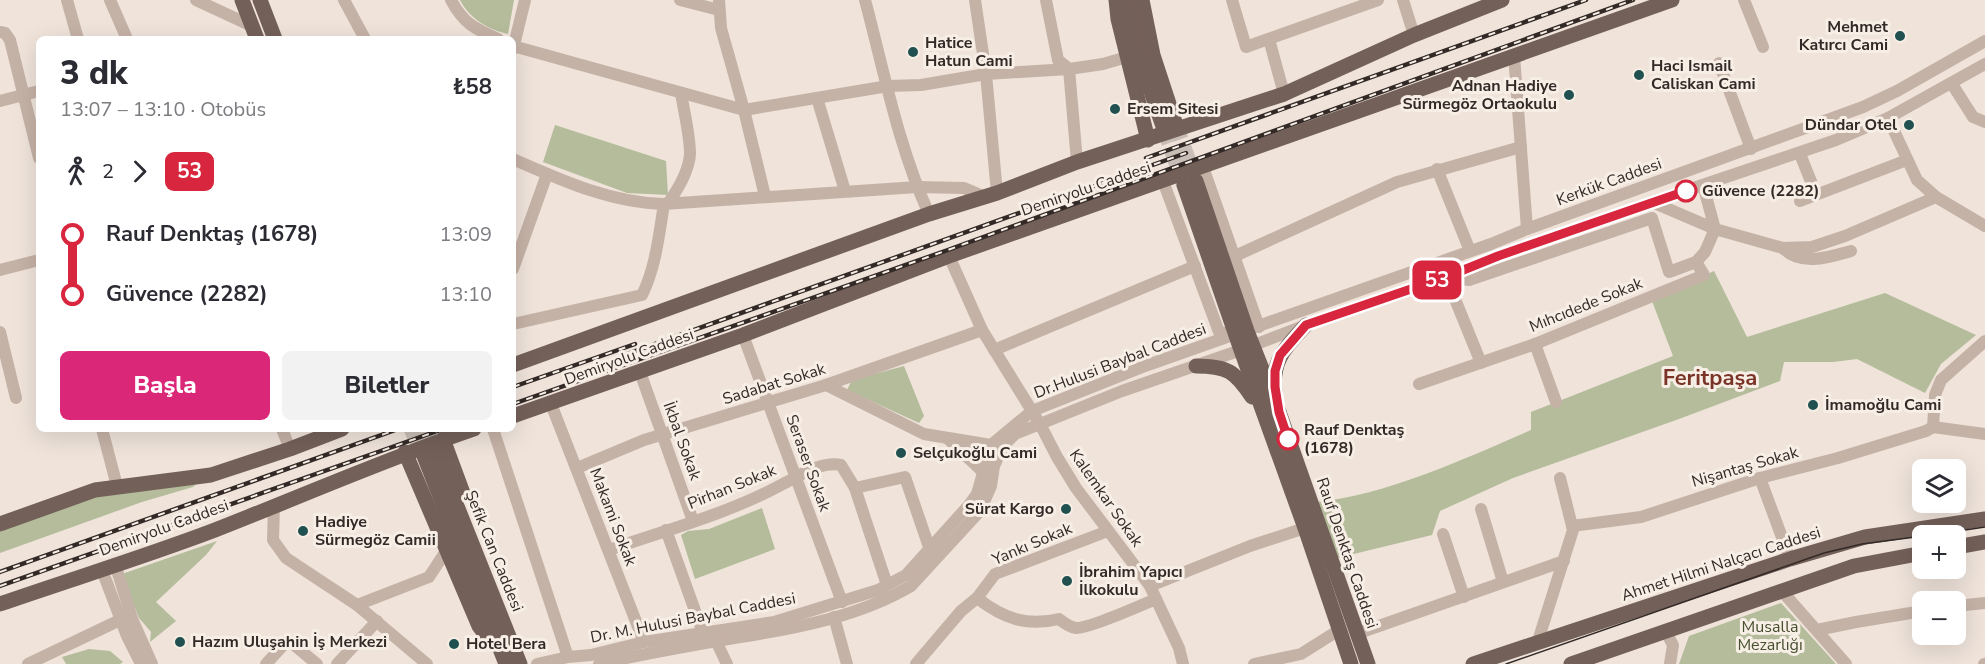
<!DOCTYPE html>
<html lang="tr">
<meta charset="utf-8">
<style>
:root{--surface:#fff;--page:#f2f2f3;--text:#2b2b33;--muted:#7c7c81;--accent:#db2777}
body{margin:0;font-family:"Nunito Sans",sans-serif;background:var(--page);color:var(--text);height:100vh;display:flex;flex-direction:column;font-size:22px;white-space:nowrap}
*{box-sizing:border-box;margin:0}
p{font-size:20px;color:var(--muted)}
.icon{flex:none;width:33px;height:33px;fill:none;stroke:currentColor;stroke-width:2;stroke-linecap:round;stroke-linejoin:round}
.map{position:relative;flex:1;overflow:hidden}
.drawer{position:absolute;left:36px;top:36px;width:480px;height:396px;display:flex;flex-direction:column;background:var(--surface);border-radius:9px;box-shadow:0 6px 24px #0002}
.drawer>*{flex:none}
.badge{padding:0 12px;border-radius:9px;font-size:21px;line-height:39px}
.controls{position:absolute;left:1912px;top:459px;display:grid;gap:12px}
.controls a{display:grid;place-items:center;width:54px;height:54px;border-radius:9px;background:var(--surface);box-shadow:0 6px 24px #0002;font-size:30px}
.map>.badge{position:absolute;translate:-50% -50%;box-shadow:0 0 0 3px #fff}
.legs{display:flex;align-items:center;gap:9px;height:66px;padding:0 24px;font-size:20px}
.legs p{margin-inline-start:auto}
.summary{display:flex;align-items:center;justify-content:space-between;height:102px;padding:0 24px}
h1{font-size:33px;font-weight:800;line-height:45px}
.cta{display:flex;gap:12px;margin-top:auto;padding:12px 24px}
.cta a{flex:1;height:69px;border-radius:9px;background:var(--accent);color:#fff;font-size:24px;font-weight:800;line-height:69px;text-align:center}
.cta a+a{background:var(--page);color:var(--text)}
ul{padding:0 24px;list-style:none}
li{display:flex;align-items:center;gap:21px;height:60px;font-size:22px}
li i{display:grid;place-items:center;width:9px;height:100%;margin:0 8px;background:currentColor}
li i::after{content:'';width:15px;height:15px;margin:-8px;border:4px solid;border-radius:50%;background:var(--surface)}
li p{margin-inline-start:auto}
li:first-child i{background:linear-gradient(#0000 50%,currentColor 0)}
li:last-child i{background:linear-gradient(currentColor 50%,#0000 0)}
.map>svg:first-child{display:block}
</style>
<div class="map">
<svg width="1985" height="664" viewBox="0 0 1985 664">
<rect width="100%" height="100%" fill="#efe3da"/>
<g fill="#b4bc9b">
<path d="M460 0H514L508 34C487 29 470 19 460 0Z"/>
<polygon points="555,125 666,161 668,195 627,193 543,162"/>
<path d="M1714 271 1747 337 1885 293 1976 335 1941 364 1925 393 1857 359 1833 362H1784L1780 381 1679 419 1513 478 1440 511 1432 535 1333 559 1316 502C1387 495 1466 458 1531 430V412L1673 356 1652 301Z"/>
<polygon points="904,366 924,416 919,423 847,390 852,380"/>
<polygon points="196,484 193,487 142,502 0,553 0,531 93,496"/>
<polygon points="762,508 775,549 695,579 681,535 688,531 709,529"/>
<polygon points="217,541 206,555 156,602 176,621 150,642 151,632 139,618 122,574"/>
<polygon points="1781,603 1836,664 1679,664 1689,636"/>
<polygon points="89,649 110,651 123,662 120,664 66,664 62,657"/>
</g>
<g fill="none" stroke-linecap="round" stroke-linejoin="round">
<g stroke="#c9beb6" stroke-width="15" stroke-dasharray="15 8" stroke-linecap="butt">
<polyline points="1176,125 1196,181"/>
<polyline points="1164,129 1184,185"/>
<polyline points="411,429 424,456"/>
<polyline points="426,429 435,451"/>
</g>
<g stroke="#c5b2a7" stroke-width="12">
<polyline points="67,0 78,39"/>
<polyline points="110,0 127,39"/>
<polyline points="196,0 252,26"/>
<polyline points="344,0 365,39"/>
<path d="M451 0C463 23 475 29 498 39"/>
<polyline points="680,0 719,10"/>
<polyline points="719,0 721,28 744,110 765,196"/>
<path d="M865 0C884 71 898 146 929 214"/>
<polyline points="975,0 986,74 997,193"/>
<polyline points="1046,0 1058,60 1069,69 1077,162"/>
<polyline points="1232,0 1246,47 1378,0"/>
<polyline points="1403,0 1414,35"/>
<polyline points="1744,0 1763,47"/>
<polyline points="0,32 5,33 10,40 39,158"/>
<polyline points="1269,39 1284,94"/>
<polyline points="513,46 744,110 888,86 921,85 986,74 1069,69 1103,64 1127,57"/>
<polyline points="513,49 525,0"/>
<polyline points="1514,55 1527,229"/>
<polyline points="1719,63 1751,149"/>
<polyline points="1952,84 1973,117 1985,122"/>
<polyline points="817,98 845,191"/>
<polyline points="0,101 39,91"/>
<polyline points="1888,118 1917,180 1936,197"/>
<polyline points="1800,154 1816,194"/>
<path d="M513 159C561 180 611 203 664 204L917 187 964 188 985 197"/>
<polyline points="1203,167 1259,327"/>
<polyline points="1437,169 1470,251"/>
<polyline points="1163,181 1219,332 1235,335"/>
<polyline points="1800,201 1907,160"/>
<path d="M669 202C678 189 689 171 690 154 690 135 684 112 681 93"/>
<polyline points="1652,202 1715,229 1783,248 1812,247 1845,236 1936,197 1985,226"/>
<path d="M1783 248C1801 267 1830 257 1851 251"/>
<polyline points="949,256 982,330 1040,424 1057,457 1076,488 1150,586 1179,648 1183,664"/>
<polyline points="1235,256 1397,182 1521,147"/>
<polyline points="513,269 547,174"/>
<polyline points="0,270 39,260"/>
<path d="M513 324 642 295C656 267 659 234 664 204"/>
<polyline points="0,332 16,398"/>
<polyline points="743,335 842,602"/>
<polyline points="1535,344 1556,402"/>
<polyline points="994,350 1195,266"/>
<polyline points="1481,363 1446,277 1469,280 1652,218 1669,272 1696,262 1705,252 1715,229 1703,185"/>
<polyline points="640,372 693,521"/>
<polyline points="1419,384 1535,344 1704,275 1696,262"/>
<polyline points="826,385 924,434 991,445"/>
<polyline points="551,404 644,642"/>
<polyline points="1933,427 1985,434"/>
<polyline points="102,429 117,486"/>
<polyline points="282,429 290,449"/>
<polyline points="493,429 568,657"/>
<polyline points="947,438 984,473"/>
<polyline points="577,468 644,440 826,385 982,330"/>
<polyline points="1760,478 1790,559"/>
<polyline points="274,505 273,540 286,558 357,605 429,577 446,551"/>
<polyline points="1481,509 1503,582"/>
<polyline points="1572,526 1641,517 1760,478 1838,458 1926,431 1933,427 1935,395 1941,380 1985,341"/>
<polyline points="666,530 703,633"/>
<polyline points="1443,534 1464,597"/>
<path d="M609 550C666 530 727 514 781 485 799 476 821 461 841 465L855 488"/>
<polyline points="115,564 133,621 152,664"/>
<polyline points="102,570 127,636 141,664"/>
<polyline points="887,585 855,488 905,477 930,550"/>
<polyline points="1150,586 1250,546 1305,528"/>
<polyline points="1781,590 1846,664"/>
<path d="M977 598C1003 618 1026 627 1059 619 1064 623 1069 627 1076 628 1088 629 1142 605 1156 599"/>
<polyline points="357,605 427,664"/>
<polyline points="1956,606 1985,603"/>
<polyline points="834,617 847,664"/>
<polyline points="1817,630 1856,622 1923,611"/>
<polyline points="1356,634 1564,561"/>
<polyline points="716,641 727,664"/>
<polyline points="1537,644 1573,530 1560,478"/>
<polyline points="28,664 120,620"/>
<polyline points="266,664 288,640 317,664"/>
<polyline points="337,664 377,621"/>
<polyline points="537,664 568,657 591,655 644,642 774,622 878,590 906,575 969,505 977,494 991,445 1032,411 1145,366 1491,244 1527,229 1863,107 1897,91 1985,41"/>
<path d="M599 664C646 653 693 645 740 637 798 628 860 616 911 586L980 511 991 486 994 466 1003 446 1015 434 1122 391 1241 350 1306 325 1446 277 1498 256 1652 202 1836 140 1888 118 1985 64"/>
<polyline points="916,664 961,611 977,598 995,574 1108,531"/>
<polyline points="1254,664 1301,654 1339,630"/>
<polyline points="1670,664 1673,645 1667,634 1670,630"/>
<polyline points="1984,664 1985,664"/>
</g>
<g stroke="#736059" stroke-width="15">
<polyline points="242,0 257,39"/>
<polyline points="260,0 275,39"/>
<polyline points="1116,0 1118,19 1148,140"/>
<path d="M1130 0C1135 45 1149 87 1164 129"/>
<polyline points="1142,0 1153,55 1176,125"/>
<polyline points="1196,181 1247,331 1279,412 1368,664"/>
<polyline points="1184,185 1241,350 1305,528 1351,664"/>
<polyline points="513,365 929,214 997,193 1077,162 1284,94 1414,35 1502,0"/>
<path d="M1196 366C1227 366 1235 371 1252 397"/>
<path d="M1275 392C1271 360 1286 347 1306 325"/>
<polyline points="513,416 743,335 949,256 1672,0"/>
<polyline points="443,439 463,493"/>
<polyline points="435,451 520,664"/>
<polyline points="405,452 479,626 488,638"/>
<polyline points="424,456 506,664"/>
<polyline points="0,524 95,490 211,475 290,449 342,429"/>
<polyline points="1956,547 1985,542"/>
<path d="M0 604C72 579 144 557 215 530 302 496 386 459 474 429"/>
<polyline points="1473,664 1790,559 1865,537 1985,519"/>
<polyline points="1571,664 1854,566 1923,553"/>
</g>
<g stroke="#332a27" stroke-width="1.5">
<polyline points="1925,536 1985,527"/>
<polyline points="1506,664 1824,553 1862,544 1923,536"/>
</g>
<defs>
<g id="rail">
<polyline points="1146,158 1586,0"/>
<polyline points="627,354 1186,153"/>
<polyline points="513,387 635,344"/>
<polyline points="513,404 945,251 1633,0"/>
<polyline points="0,572 398,429"/>
<polyline points="0,586 443,429"/>
</g>
</defs>
<use href="#rail" stroke="#332a27" stroke-width="4.5"/>
<use href="#rail" stroke="#f7eee6" stroke-width="2" stroke-dasharray="7" stroke-linecap="butt"/>
</g>
<g fill="none" stroke-linecap="round" stroke-linejoin="round">
<defs>
<polyline id="line-1" points="1288,439 1279,412 1275,387 1275,371 1280,355 1306,325 1446,277 1498,256 1686,191"/>
</defs>
<use href="#line-1" stroke="#fff" stroke-width="14"/>
<use href="#line-1" stroke="#d7263d" stroke-width="9"/>
</g>
<g fill="#20504f" stroke="#f7eee6" stroke-width="2">
<circle cx="1900" cy="36" r="6"/>
<circle cx="913" cy="52" r="6"/>
<circle cx="1639" cy="75" r="6"/>
<circle cx="1569" cy="95" r="6"/>
<circle cx="1115" cy="109" r="6"/>
<circle cx="1909" cy="125" r="6"/>
<circle cx="1813" cy="405" r="6"/>
<circle cx="901" cy="453" r="6"/>
<circle cx="1066" cy="509" r="6"/>
<circle cx="303" cy="531" r="6"/>
<circle cx="1067" cy="581" r="6"/>
<circle cx="180" cy="642" r="6"/>
<circle cx="454" cy="644" r="6"/>
</g>
<g fill="#fff" stroke="#d7263d" stroke-width="3">
<circle cx="1686" cy="191" r="10"/>
<circle cx="1288" cy="439" r="10"/>
</g>
<g text-anchor="middle" dominant-baseline="central" stroke-width="6" stroke-linejoin="round" paint-order="stroke">
<g font-size="16" font-weight="bold" fill="#332a27" stroke="#f7eee6" text-anchor="start">
<text x="1888" y="27" text-anchor="end">Mehmet<tspan x="1888" dy="18">Katırcı Cami</tspan></text>
<text x="925" y="43">Hatice<tspan x="925" dy="18">Hatun Cami</tspan></text>
<text x="1651" y="66">Haci Ismail<tspan x="1651" dy="18">Caliskan Cami</tspan></text>
<text x="1557" y="86" text-anchor="end">Adnan Hadiye<tspan x="1557" dy="18">Sürmegöz Ortaokulu</tspan></text>
<text x="1127" y="109">Ersem Sitesi</text>
<text x="1897" y="125" text-anchor="end">Dündar Otel</text>
<text x="1825" y="405">İmamoğlu Cami</text>
<text x="913" y="453">Selçukoğlu Cami</text>
<text x="1054" y="509" text-anchor="end">Sürat Kargo</text>
<text x="315" y="522">Hadiye<tspan x="315" dy="18">Sürmegöz Camii</tspan></text>
<text x="1079" y="572">İbrahim Yapıcı<tspan x="1079" dy="18">İlkokulu</tspan></text>
<text x="192" y="642">Hazım Uluşahin İş Merkezi</text>
<text x="466" y="644">Hotel Bera</text>
</g>
<g font-size="16" fill="#332a27" stroke="#f7eee6">
<text transform="translate(1609 182) rotate(-20)">Kerkük Caddesi</text>
<text transform="translate(1086 189) rotate(-19)">Demiryolu Caddesi</text>
<text transform="translate(1586 305) rotate(-22)">Mıhcıdede Sokak</text>
<text transform="translate(629 357) rotate(-20)">Demiryolu Caddesi</text>
<text transform="translate(1120 361) rotate(-21)">Dr.Hulusi Baybal Caddesi</text>
<text transform="translate(774 384) rotate(-17)">Sadabat Sokak</text>
<text transform="translate(682 441) rotate(70)">İkbal Sokak</text>
<text transform="translate(808 463) rotate(70)">Seraser Sokak</text>
<text transform="translate(1745 467) rotate(-16)">Nişantaş Sokak</text>
<text transform="translate(732 487) rotate(-22)">Pirhan Sokak</text>
<text transform="translate(1106 498) rotate(55)">Kalemkar Sokak</text>
<text transform="translate(613 517) rotate(69)">Makami Sokak</text>
<text transform="translate(164 528) rotate(-20)">Demiryolu Caddesi</text>
<text transform="translate(1032 544) rotate(-23)">Yankı Sokak</text>
<text transform="translate(494 551) rotate(68)">Şefik Can Caddesi</text>
<text transform="translate(1347 553) rotate(71)">Rauf Denktaş Caddesi</text>
<text transform="translate(1721 564) rotate(-18)">Ahmet Hilmi Nalçacı Caddesi</text>
<text transform="translate(693 618) rotate(-11)">Dr. M. Hulusi Baybal Caddesi</text>
</g>
<g font-size="16" font-weight="bold" fill="#332a27" stroke="#f7eee6" text-anchor="start">
<text x="1702" y="191">Güvence (2282)</text>
<text x="1304" y="430">Rauf Denktaş<tspan x="1304" dy="18">(1678)</tspan></text>
</g>
<g font-size="16" fill="#454e2d" stroke="#f7eee6">
<text x="1770" y="627">Musalla<tspan x="1770" dy="18">Mezarlığı</tspan></text>
</g>
<g font-size="22" font-weight="bold" fill="#7a3427" stroke="#f7eee6">
<text x="1710" y="378">Feritpaşa</text>
</g>
</g>
</svg>
<div class="controls">
<a><svg class="icon" aria-label="layers" viewBox="0 0 24 24"><path d="M12 4l9 5-9 5-9-5zM3 14l9 5 9-5"/></svg></a>
<a>+</a>
<a>−</a>
</div>
<b class="badge" style="left:1437px;top:280px;background:#d7263d;color:#fff">53</b>
<section class="drawer">
<div class="summary"><div><h1>3 dk</h1><p>13:07 – 13:10 · Otobüs</p></div><b>₺58</b></div>
<div class="legs"><svg class="icon" aria-label="walk" viewBox="0 0 24 24"><circle cx="13" cy="4" r="2"/><path d="M13 8l-2 6 4 7M11 14l-3 7M7 12l3-4h3l4 4"/></svg>2<svg class="icon" aria-label="forward" viewBox="0 0 24 24"><path d="M9 5l7 7-7 7"/></svg><b class="badge" style="background:#d7263d;color:#fff">53</b></div>
<ul>
<li><i style="color:#d7263d"></i><b>Rauf Denktaş (1678)</b><p>13:09</p></li>
<li><i style="color:#d7263d"></i><b>Güvence (2282)</b><p>13:10</p></li>
</ul>
<div class="cta"><a>Başla</a><a>Biletler</a></div>
</section>
</div>
